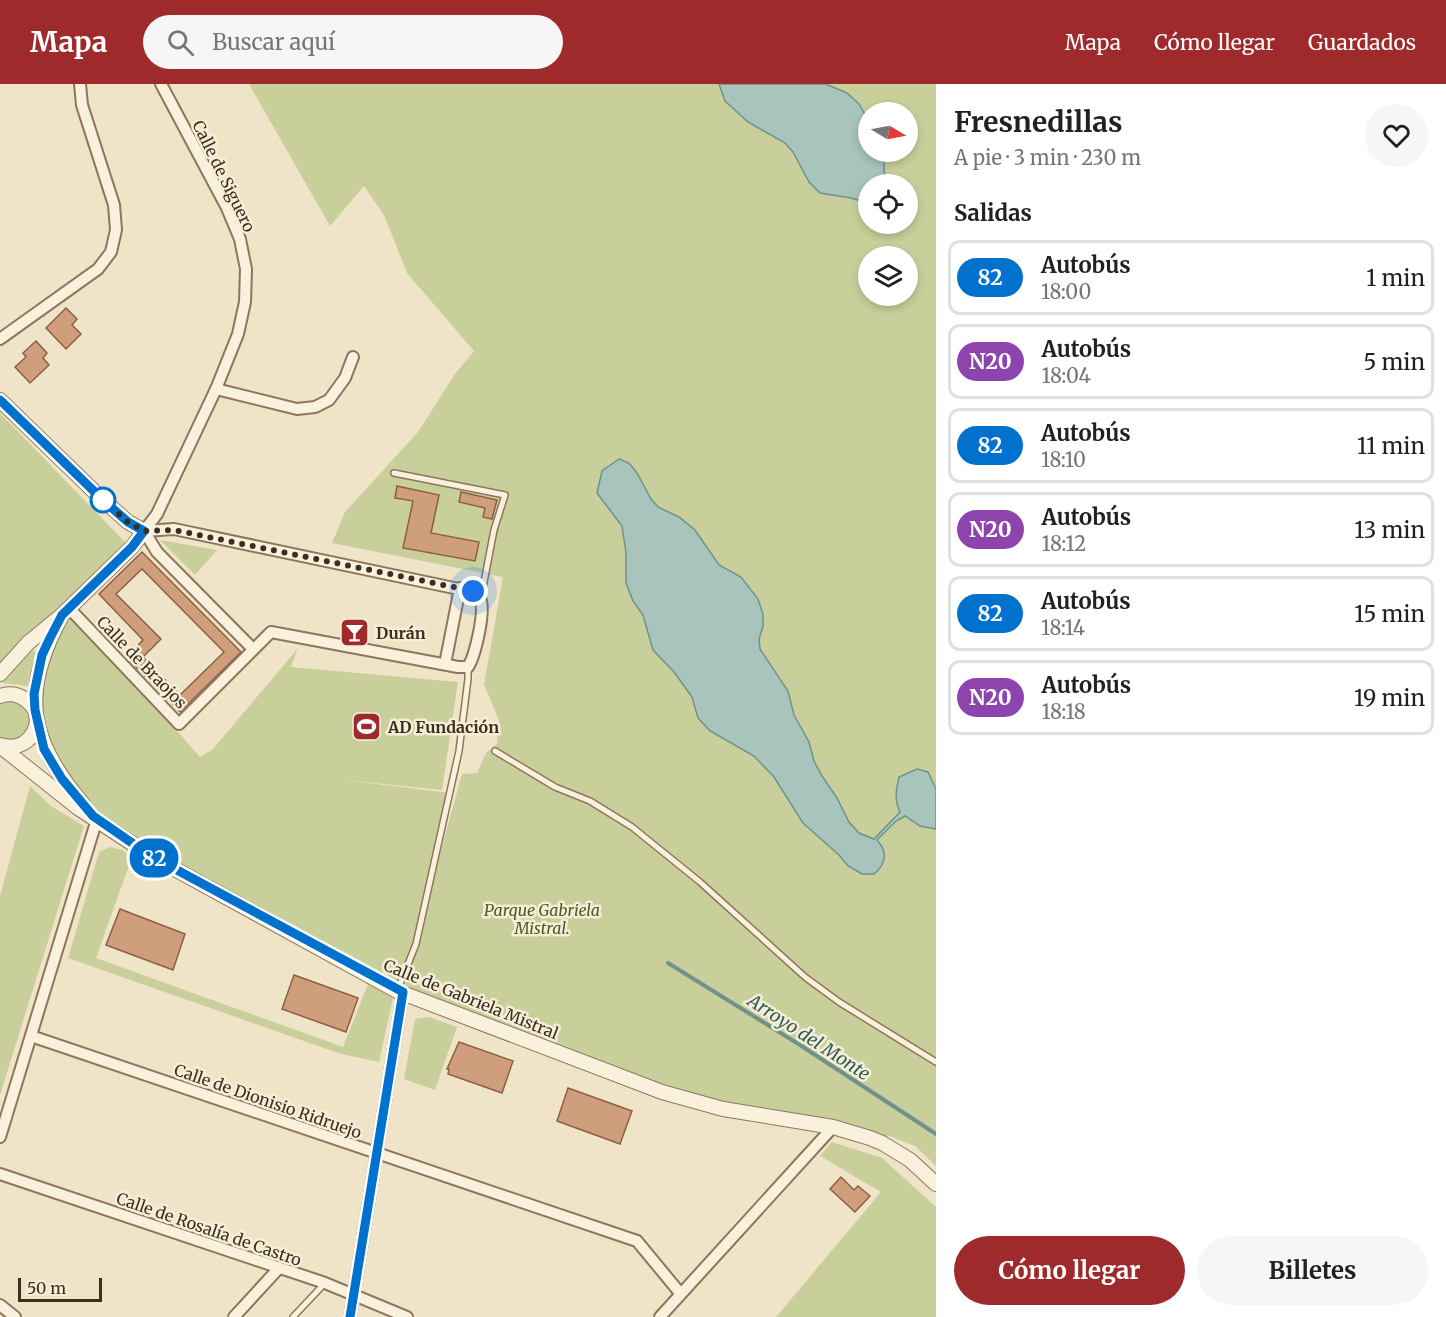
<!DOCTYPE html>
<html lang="es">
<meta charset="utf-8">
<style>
:root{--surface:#fff;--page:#f6f6f6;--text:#202124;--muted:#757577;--line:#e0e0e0;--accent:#9e2a2b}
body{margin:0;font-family:Merriweather,serif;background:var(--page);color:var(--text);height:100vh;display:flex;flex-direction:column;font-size:22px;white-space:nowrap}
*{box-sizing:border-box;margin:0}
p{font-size:20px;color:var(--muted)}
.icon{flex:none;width:33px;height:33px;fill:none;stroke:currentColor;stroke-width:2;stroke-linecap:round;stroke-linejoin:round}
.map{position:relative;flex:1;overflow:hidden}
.panel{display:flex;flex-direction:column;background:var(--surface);width:510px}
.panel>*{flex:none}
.badge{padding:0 12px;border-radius:20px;font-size:21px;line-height:39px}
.needle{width:39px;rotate:100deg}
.buttons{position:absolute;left:858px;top:18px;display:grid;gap:12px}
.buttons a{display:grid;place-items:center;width:60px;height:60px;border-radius:50%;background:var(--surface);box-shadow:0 3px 9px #0003;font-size:30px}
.scale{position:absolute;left:18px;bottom:15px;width:84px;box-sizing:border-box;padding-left:6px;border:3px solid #3d2e20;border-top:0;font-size:16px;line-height:21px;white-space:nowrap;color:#3d2e20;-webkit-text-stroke:4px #f7eed8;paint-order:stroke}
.you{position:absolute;width:30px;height:30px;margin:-15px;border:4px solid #fff;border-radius:50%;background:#1a73e8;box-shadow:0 0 0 9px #1a73e833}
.map>.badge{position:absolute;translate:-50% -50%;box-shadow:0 0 0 3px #fff}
h2{padding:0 18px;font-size:22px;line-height:54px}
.round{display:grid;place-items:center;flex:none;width:63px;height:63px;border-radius:32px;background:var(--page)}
.headline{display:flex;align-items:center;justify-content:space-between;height:102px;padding:0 18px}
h1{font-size:28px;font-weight:700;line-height:45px}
.primary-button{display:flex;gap:12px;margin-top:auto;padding:12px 18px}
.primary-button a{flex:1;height:69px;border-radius:36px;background:var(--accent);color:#fff;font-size:24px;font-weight:700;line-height:69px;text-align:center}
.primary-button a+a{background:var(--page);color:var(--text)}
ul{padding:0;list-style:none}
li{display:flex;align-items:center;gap:18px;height:75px;margin:0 12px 9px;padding:0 6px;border:3px solid var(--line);border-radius:12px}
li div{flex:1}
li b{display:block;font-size:22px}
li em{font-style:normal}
li .badge{min-width:66px;font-weight:700;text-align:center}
header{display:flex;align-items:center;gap:36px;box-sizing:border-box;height:84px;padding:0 30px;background:var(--accent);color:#fff}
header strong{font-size:28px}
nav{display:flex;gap:33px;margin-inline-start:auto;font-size:21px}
.search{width:420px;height:54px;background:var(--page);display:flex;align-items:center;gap:15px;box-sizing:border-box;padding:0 21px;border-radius:33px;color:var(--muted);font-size:22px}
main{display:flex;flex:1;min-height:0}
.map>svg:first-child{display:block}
</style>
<header>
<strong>Mapa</strong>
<div class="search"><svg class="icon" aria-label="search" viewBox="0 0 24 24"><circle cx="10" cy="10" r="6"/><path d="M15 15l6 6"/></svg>Buscar aquí</div>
<nav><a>Mapa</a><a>Cómo llegar</a><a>Guardados</a></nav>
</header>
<main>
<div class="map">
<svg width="936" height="1233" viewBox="0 0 936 1233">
<rect width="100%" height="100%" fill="#f0e4c8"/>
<g fill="#c9cf9b" fill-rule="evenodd">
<path d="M249 0H936V1082L915 1062 889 1052 879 1062 723 1025 403 908 413 870 397 907 97 735 58 681 38 619 44 588 69 524 200 673 213 665 298 564 291 583 458 598 442 706 344 696 450 709 422 834 462 690 477 689 486 669 497 660 499 637 484 600 503 493 332 459 345 428 418 348 455 290 474 267 407 189 384 131 364 102 330 142ZM868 28H908V68H868ZM868 100H908V140H868ZM868 172H908V212H868Z"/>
<polygon points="0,329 125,458 0,586"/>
<polygon points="160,456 217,466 195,491"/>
<polygon points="33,566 38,570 27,602 3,599 3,593 27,568"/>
<polygon points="15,616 27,624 31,638 26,651 14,657 0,655 0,618"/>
<polygon points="30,702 51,722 84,742 0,1011 0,812"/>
<polygon points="110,763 122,766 132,773 96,874 343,963 368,900 393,914 379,978 341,970 68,874 99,768"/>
<polygon points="429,933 457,943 435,1006 404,995 415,935"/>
<polygon points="832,1058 882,1074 936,1123 936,1233 776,1233 881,1108 820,1072"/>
</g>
<g fill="#a9c4bc" stroke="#6f938a" stroke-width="1.5">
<polygon points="719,0 826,0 847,9 859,20 868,36 868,68 884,68 884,88 889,100 868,100 868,119 851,114 820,109 809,98 793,68 785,59 748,38 725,17"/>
<path d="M619 375 629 379 637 389 651 415 658 423 679 433 695 446 719 481 741 493 758 515 763 530V542L759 555 760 565 788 607 794 631 809 658 814 677 822 692 837 714 849 738 859 749 874 755 900 728C894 715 896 707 899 693L917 685 928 688 936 705V745L920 742 905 732 896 737 877 756C888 768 886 780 874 790H862L848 782 839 771 803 739 774 693 754 672 710 647 698 634 692 613 674 588 653 566 643 531 633 517 626 499V469L622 442 597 409 602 387Z"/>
</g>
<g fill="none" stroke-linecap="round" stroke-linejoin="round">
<polyline stroke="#6f938a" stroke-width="4" points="668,879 800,961 936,1050"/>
</g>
<g fill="#cf9f7d" stroke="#8d5f41" stroke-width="1.5" fill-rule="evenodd">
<polygon points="66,224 77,235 72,241 81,250 66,265 46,244"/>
<polygon points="36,257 47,269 43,274 49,281 30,299 15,283 26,273 23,269"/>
<polygon points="397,402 439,411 431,449 479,458 475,477 403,464 413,417 395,414"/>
<polygon points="461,408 497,416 492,435 483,433 485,424 459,418"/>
<path d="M142 468 241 568 180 628 130 577 134 573 130 569 143 556 99 510ZM142 485 224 568 180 611 143 573 161 555 116 510Z"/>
<polygon points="120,825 185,850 173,886 106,861"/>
<polygon points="294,891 358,914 346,948 282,925"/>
<polygon points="459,958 513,977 502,1009 448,990 449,985 447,985"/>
<polygon points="568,1004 632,1027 620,1060 557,1037"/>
<polygon points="841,1093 854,1106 858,1102 870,1112 855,1128 830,1105"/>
</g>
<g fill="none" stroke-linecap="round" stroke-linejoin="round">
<defs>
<g id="service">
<polyline points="394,389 505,411 494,446 481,514"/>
<polyline points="495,667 555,703 590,717 632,743 700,798 805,893 839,918 936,978"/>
<polyline points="398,905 416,860 459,667 468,595 468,583"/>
<polyline points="293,1233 325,1199"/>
</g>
<g id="minor">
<polyline points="0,255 98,185 111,168 116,146 114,121 82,21 80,0"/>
<polyline points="216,305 297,325 315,323 329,316 345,294 353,273"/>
<polyline points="144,447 157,430 216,305 238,250 245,218 246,185 240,155 227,124 161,0"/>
<polyline points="144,447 157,468 253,565"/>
<path d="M69 524 179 640 271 548 458 583H468C475 572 486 527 480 514 478 512 475 510 473 508L174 445 144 447"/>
<polyline points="445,580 460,504"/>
<polyline points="31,952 637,1157 680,1209"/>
<polyline points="0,1053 97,735"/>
<polyline points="0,1090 325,1199 407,1233"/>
<polyline points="0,1221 15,1233"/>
<polyline points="234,1233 279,1184"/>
<polyline points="350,1233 403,908"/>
<polyline points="660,1233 833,1043"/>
</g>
<g id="tertiary">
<polyline points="0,316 103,416 128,438 144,447 132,463 62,531 28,559 0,590"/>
<path d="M60 535C20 610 29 657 83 720"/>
<path d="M0 612C15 607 26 613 35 626"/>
<path d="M0 661C19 667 35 656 37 636"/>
<polyline points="0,662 78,724 151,772 397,907 662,1008 723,1025 833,1043 870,1054 882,1059 910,1076 936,1100"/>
</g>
</defs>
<use href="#service" stroke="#8d765c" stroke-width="8"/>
<use href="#minor" stroke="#8d765c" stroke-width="14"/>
<use href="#tertiary" stroke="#8d765c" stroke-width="16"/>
<use href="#service" stroke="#faf1dc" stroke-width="5"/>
<use href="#minor" stroke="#faf1dc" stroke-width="10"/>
<use href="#tertiary" stroke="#faf1dc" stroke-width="14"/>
</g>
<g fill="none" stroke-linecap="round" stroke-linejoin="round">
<defs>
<polyline id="line" points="0,316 103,416 128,438 144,447 132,463 62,531 50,554 42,571 34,610 35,626 44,665 62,695 93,732 151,772 403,908 350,1233"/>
</defs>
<use href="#line" stroke="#fff" stroke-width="14"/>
<use href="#line" stroke="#0072ce" stroke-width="9"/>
<polyline stroke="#3d2e20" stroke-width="6" stroke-dasharray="0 10.8" points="103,416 128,438 144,447 174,446 473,507"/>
</g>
<defs>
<symbol id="bar-square" viewBox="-11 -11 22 22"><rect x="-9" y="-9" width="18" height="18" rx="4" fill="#9e2a2b" stroke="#f7eed8"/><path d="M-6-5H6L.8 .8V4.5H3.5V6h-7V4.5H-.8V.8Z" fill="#fff"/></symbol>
<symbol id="stadium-square" viewBox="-11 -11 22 22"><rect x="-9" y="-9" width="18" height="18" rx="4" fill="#9e2a2b" stroke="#f7eed8"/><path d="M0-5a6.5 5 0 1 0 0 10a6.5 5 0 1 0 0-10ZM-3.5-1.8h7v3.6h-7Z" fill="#fff"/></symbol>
</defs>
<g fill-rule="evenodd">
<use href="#bar-square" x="338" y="532" width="33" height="33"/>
<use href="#stadium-square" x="350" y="626" width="33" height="33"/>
</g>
<circle fill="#fff" stroke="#0072ce" stroke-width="3" cx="103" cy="416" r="12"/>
<g text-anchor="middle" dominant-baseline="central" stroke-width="5" stroke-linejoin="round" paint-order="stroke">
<g font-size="16" fill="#3d2e20" stroke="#f7eed8">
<text transform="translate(224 92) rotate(64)">Calle de Siguero</text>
<text transform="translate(142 578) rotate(46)">Calle de Braojos</text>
<text transform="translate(471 915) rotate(22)">Calle de Gabriela Mistral</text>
<text transform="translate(268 1017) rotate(19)">Calle de Dionisio Ridruejo</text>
<text transform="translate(209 1145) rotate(19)">Calle de Rosalía de Castro</text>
</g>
<g font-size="16" font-weight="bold" fill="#3d2e20" stroke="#f7eed8" text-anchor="start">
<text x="376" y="549">Durán</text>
<text x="388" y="643">AD Fundación</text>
</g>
<g font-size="16" font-style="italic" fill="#4d5a26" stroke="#f7eed8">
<text x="542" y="826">Parque Gabriela<tspan x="542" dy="18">Mistral.</tspan></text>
</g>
<g font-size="18" font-style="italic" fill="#2f5d5a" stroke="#f7eed8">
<text transform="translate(809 953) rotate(33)">Arroyo del Monte</text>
</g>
</g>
</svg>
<div class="buttons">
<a><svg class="needle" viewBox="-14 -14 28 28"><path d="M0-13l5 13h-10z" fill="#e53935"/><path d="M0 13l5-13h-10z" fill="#757577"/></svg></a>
<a><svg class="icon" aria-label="locate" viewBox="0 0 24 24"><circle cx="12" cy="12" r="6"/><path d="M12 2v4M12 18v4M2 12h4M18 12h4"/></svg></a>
<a><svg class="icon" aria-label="layers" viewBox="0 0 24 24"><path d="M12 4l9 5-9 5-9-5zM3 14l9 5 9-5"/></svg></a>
</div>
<div class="scale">50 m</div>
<div class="you" style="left:473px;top:507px"></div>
<b class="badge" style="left:154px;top:774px;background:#0072ce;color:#fff">82</b>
</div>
<section class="panel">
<div class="headline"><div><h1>Fresnedillas</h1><p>A pie · 3 min · 230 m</p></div><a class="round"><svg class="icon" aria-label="heart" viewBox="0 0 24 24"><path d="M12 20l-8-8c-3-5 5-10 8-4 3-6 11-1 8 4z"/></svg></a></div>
<h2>Salidas</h2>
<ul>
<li><span class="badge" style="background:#0072ce;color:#fff">82</span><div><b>Autobús</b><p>18:00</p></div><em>1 min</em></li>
<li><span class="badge" style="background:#8e44ad;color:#fff">N20</span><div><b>Autobús</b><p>18:04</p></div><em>5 min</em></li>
<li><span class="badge" style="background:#0072ce;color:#fff">82</span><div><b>Autobús</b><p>18:10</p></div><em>11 min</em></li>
<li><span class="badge" style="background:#8e44ad;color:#fff">N20</span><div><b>Autobús</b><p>18:12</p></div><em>13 min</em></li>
<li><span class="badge" style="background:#0072ce;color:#fff">82</span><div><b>Autobús</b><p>18:14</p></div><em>15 min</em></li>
<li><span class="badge" style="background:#8e44ad;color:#fff">N20</span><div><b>Autobús</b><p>18:18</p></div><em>19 min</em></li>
</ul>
<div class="primary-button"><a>Cómo llegar</a><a>Billetes</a></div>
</section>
</main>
